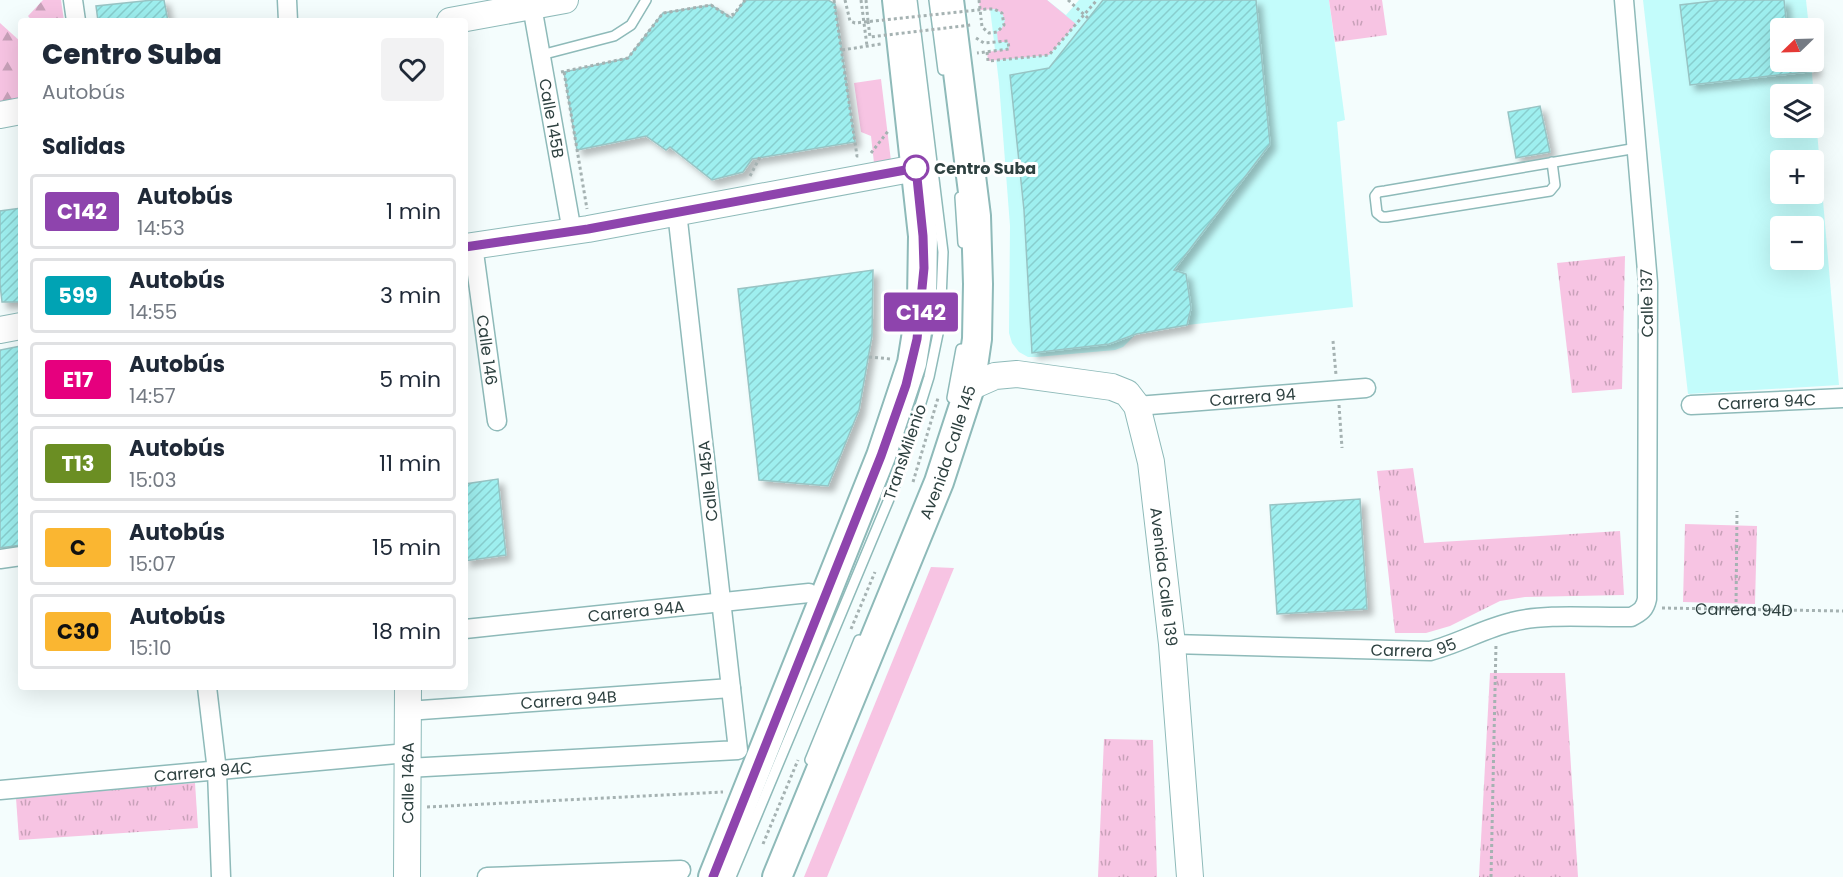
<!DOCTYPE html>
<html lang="es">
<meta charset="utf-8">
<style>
:root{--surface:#fff;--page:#f2f2f3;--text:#1f2937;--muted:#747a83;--line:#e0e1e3}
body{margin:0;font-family:Poppins,sans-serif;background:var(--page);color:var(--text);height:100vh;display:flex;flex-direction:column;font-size:22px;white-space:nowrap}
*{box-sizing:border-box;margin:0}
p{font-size:20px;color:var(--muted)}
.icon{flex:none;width:33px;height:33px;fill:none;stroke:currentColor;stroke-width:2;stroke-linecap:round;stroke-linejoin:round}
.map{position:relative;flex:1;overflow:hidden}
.sheet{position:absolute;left:18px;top:18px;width:450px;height:672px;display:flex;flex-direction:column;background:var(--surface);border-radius:6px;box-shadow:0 6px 24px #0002}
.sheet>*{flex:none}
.badge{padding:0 12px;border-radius:4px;font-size:21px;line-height:39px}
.needle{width:39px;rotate:247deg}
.buttons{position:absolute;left:1770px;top:18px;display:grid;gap:12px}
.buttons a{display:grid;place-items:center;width:54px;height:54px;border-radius:6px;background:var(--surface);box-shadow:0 6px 24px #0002;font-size:30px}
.map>.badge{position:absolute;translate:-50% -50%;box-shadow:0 0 0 3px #fff}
h2{padding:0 24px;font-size:22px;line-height:54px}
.round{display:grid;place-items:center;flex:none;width:63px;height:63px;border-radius:6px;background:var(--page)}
.summary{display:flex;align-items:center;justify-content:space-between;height:102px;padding:0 24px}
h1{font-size:28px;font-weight:800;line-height:45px}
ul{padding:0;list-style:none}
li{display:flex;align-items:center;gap:18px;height:75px;margin:0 12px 9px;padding:0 12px;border:3px solid var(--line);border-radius:6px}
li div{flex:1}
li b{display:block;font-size:22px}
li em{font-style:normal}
li .badge{min-width:66px;font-weight:700;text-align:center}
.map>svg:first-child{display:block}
</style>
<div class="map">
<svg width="1843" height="877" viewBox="0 0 1843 877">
<defs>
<pattern id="forest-firs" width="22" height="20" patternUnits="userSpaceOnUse" patternTransform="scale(1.5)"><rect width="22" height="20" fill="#f7c4e3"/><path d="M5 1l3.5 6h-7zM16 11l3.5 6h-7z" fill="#c8a1b9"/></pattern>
<pattern id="park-tufts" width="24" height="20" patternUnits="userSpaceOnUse" patternTransform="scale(1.5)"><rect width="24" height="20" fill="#f7c4e3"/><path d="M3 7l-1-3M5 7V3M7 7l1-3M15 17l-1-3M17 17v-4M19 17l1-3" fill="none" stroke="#c8a1b9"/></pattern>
<pattern id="building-hatch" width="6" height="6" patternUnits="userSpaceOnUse" patternTransform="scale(1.5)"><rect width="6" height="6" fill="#9eefef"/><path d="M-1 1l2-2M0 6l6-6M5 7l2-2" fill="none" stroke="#88cece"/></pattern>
<filter id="shadow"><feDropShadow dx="5.5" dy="5.5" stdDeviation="3" flood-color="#0004"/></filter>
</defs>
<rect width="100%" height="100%" fill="#f4fdfd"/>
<g fill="#c3fcfb" fill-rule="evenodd">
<polygon points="989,0 1047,0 1066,15 1079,0 1329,0 1345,120 1337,122 1353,307 1187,325 1136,334 1123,347 1115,350 1037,357 1028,357 1019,352 1012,343 1009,333 1010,226 999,83"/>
<path d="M1643 0H1806L1809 28H1780V62H1811L1839 385 1688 394ZM1780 94H1814V128H1780ZM1780 160H1814V194H1780ZM1780 226H1814V260H1780Z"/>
</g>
<g fill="#f7c4e3">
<polygon points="979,0 1047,0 1076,24 1049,55 988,61 987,52 1009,49 1008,42 998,42 997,32 1002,28 1005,20 1002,13 994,9 980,10"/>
<polygon points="881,79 891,161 874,163 871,136 861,132 854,83"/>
<polygon points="931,567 954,568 827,877 804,877"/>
</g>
<g fill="url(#forest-firs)">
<polygon points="43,0 61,0 64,21 32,21 28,16"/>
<polygon points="0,23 21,42 21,101 0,104"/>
</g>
<g fill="url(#park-tufts)">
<polygon points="1329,0 1382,0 1387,35 1335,42"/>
<polygon points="1625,256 1622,389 1572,393 1557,263"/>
<polygon points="1413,468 1424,543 1620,531 1624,595 1525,597 1500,601 1450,626 1426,633 1395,633 1377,471"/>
<polygon points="1685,524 1757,526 1755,604 1683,602"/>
<polygon points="1490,673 1565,673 1578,877 1479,877"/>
<polygon points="1104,739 1153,740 1157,877 1098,877"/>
<polygon points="195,783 198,828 19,840 16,798"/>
</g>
<g fill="url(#building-hatch)" stroke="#98c4c4" stroke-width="1.5" filter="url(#shadow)">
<polygon points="153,0 164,0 168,21 98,21 96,6"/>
<polygon points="745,0 828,0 835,4 855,142 752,159 743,172 712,180 670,147 666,150 646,136 577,150 564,72 628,58 663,13 711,5 732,18"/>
<polygon points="1103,0 1256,0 1270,144 1174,270 1186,274 1191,308 1187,325 1136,334 1109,344 1032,353 1024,210 1010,75 1049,68"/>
<polygon points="1721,0 1784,0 1787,28 1780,28 1780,62 1815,62 1815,71 1690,85 1680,5"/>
<polygon points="1540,106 1550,152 1516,158 1508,112"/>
<polygon points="21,208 21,302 2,302 0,284 0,211"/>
<polygon points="873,270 872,336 859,410 828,486 759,480 738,289"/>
<polygon points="21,346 21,545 0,548 0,350"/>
<polygon points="498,479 506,555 465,561 465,484"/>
<polygon points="1360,499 1367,609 1277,614 1270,505"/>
</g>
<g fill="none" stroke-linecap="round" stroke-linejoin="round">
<defs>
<g id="lane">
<polyline points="934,0 943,70"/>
<polyline points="541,55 614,36 631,25 646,0"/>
<polyline points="1552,162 1555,185 1550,191 1387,217 1382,217 1377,213 1375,196 1378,192 1385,191 1637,148"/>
<polyline points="960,197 963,243"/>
<polyline points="952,398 961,349"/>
<polyline points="810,760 859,640"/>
<polyline points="731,877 897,480 929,377 940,324 943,252 912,0"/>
</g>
<g id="street">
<polyline points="73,0 76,21"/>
<polyline points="287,0 288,21"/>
<path id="s2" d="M532 6 572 232"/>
<path id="s3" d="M473 245 497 421"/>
<path id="s4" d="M1691 405 1843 398"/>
<path id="s5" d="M1137 406 1366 388"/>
<polyline points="0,559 21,556"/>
<path id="s6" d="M465 629 809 593"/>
<path id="s7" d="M1172 644 1430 651C1458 644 1485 628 1512 622 1545 613 1596 618 1631 617 1641 612 1645 609 1647 599L1648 283 1624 0"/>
<polyline points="207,687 217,771 221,877"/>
<path id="s8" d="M407 711 731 688"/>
<polyline points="407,768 738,750 677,212"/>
<path id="s9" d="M0 790 407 753"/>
<polyline points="487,877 681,870"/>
</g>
<g id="secondary">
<polyline points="450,21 565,0"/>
<polyline points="0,115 21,111"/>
<polyline points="465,247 588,229 916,168"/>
<polyline points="0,330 21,326"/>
<path id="s10" d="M970 387 995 376 1017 374 1112 387 1127 393 1137 406 1151 462 1172 644 1190 877"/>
<path id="s11" d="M407 877 408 687"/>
</g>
<g id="primary">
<polyline points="713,877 881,456 912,363 922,301 923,236 897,0"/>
<path id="s12" d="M777 877 939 482 970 387 977 339 978 284 976 216 949 0"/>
</g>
</defs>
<use href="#lane" stroke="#8ebab9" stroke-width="12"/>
<use href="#street" stroke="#8ebab9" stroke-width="21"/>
<use href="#secondary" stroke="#8ebab9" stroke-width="28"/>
<use href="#primary" stroke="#8ebab9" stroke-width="32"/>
<g stroke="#a5b2b2" stroke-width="3" stroke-dasharray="3 3" stroke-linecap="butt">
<polyline points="834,0 857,156 859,156"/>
<polyline points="861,0 867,46"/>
<polyline points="866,0 868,21"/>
<polyline points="979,0 981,18"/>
<polyline points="1068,0 1088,18"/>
<polyline points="976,38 984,43 1008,41 1009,49 977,53"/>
<polyline points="842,50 881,44"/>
<polyline points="987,52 988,61 1049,55 1097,0"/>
<polyline points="561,72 628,58 663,13 711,5 728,16 734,14 745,0"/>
<polyline points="564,72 587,209"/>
<polyline points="871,153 889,130"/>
<polyline points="750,176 761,155"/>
<polyline points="1333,341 1336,375"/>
<polyline points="869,357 891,359"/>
<polyline points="1339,405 1342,448"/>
<polyline points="913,482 938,398"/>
<path id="s1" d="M1662 608 1843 611"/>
<polyline points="1736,608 1737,511"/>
<polyline points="851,629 875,572"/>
<polyline points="427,807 723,792"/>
<polyline points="763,844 798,760"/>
<polyline points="1491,877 1496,644"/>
</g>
<use href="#lane" stroke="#fff" stroke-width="9"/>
<use href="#street" stroke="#fff" stroke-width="18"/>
<use href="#secondary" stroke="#fff" stroke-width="26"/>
<use href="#primary" stroke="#fff" stroke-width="28"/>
<g stroke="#a5b2b2" stroke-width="3" stroke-dasharray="3 3" stroke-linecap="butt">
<polyline points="845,0 850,21 855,23 987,9 994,9 1002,13 1004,25 997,32 989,33 982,27 981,18"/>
<polyline points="868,21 870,37 971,25"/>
</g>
</g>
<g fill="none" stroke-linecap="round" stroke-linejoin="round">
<defs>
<polyline id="line" points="465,247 588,229 916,168 923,236 924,268 917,339 906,385 881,456 713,877"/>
</defs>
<use href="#line" stroke="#fff" stroke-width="14"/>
<use href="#line" stroke="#8e44ad" stroke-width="9"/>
</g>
<circle fill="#fff" stroke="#8e44ad" stroke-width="3" cx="916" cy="168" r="12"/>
<g text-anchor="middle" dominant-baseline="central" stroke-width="6" stroke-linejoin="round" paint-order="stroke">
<g font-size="16" fill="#2e4140" stroke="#fff">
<text stroke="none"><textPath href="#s2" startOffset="114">Calle 145B</textPath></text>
<text transform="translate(1647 303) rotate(-91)">Calle 137</text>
<text stroke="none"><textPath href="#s3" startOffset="106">Calle 146</textPath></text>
<text stroke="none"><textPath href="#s5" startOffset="116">Carrera 94</textPath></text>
<text stroke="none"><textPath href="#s4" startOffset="76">Carrera 94C</textPath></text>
<text transform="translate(905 452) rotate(-71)">TransMilenio</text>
<text stroke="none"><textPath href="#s12" startOffset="458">Avenida Calle 145</textPath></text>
<text transform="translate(708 481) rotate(-96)">Calle 145A</text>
<text stroke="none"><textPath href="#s10" startOffset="351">Avenida Calle 139</textPath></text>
<text stroke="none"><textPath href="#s1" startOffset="82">Carrera 94D</textPath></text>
<text stroke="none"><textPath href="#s6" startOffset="172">Carrera 94A</textPath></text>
<text stroke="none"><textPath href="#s7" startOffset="242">Carrera 95</textPath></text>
<text stroke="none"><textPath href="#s8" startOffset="162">Carrera 94B</textPath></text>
<text stroke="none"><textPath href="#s9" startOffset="204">Carrera 94C</textPath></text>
<text stroke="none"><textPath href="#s11" startOffset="94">Calle 146A</textPath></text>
</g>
<g font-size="16" font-weight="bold" fill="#2e4140" stroke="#fff" text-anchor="start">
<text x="934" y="168">Centro Suba</text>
</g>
</g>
</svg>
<div class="buttons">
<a><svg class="needle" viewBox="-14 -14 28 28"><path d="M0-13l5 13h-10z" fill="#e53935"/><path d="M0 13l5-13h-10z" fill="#747a83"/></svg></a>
<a><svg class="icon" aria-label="layers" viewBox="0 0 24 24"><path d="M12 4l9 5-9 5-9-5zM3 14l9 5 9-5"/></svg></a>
<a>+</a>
<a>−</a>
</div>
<b class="badge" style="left:921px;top:312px;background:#8e44ad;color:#fff">C142</b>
<section class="sheet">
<div class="summary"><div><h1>Centro Suba</h1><p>Autobús</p></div><a class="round"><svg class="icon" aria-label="heart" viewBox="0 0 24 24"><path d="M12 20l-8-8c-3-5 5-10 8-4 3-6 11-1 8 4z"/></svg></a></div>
<h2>Salidas</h2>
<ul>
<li><span class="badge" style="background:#8e44ad;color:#fff">C142</span><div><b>Autobús</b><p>14:53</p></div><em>1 min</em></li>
<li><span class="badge" style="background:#00a3b4;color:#fff">599</span><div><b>Autobús</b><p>14:55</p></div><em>3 min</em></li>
<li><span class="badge" style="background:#e6007e;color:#fff">E17</span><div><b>Autobús</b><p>14:57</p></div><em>5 min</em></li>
<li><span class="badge" style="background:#6b8e23;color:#fff">T13</span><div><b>Autobús</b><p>15:03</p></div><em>11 min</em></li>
<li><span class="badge" style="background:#fab631;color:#111">C</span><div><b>Autobús</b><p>15:07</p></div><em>15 min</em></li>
<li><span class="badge" style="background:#fab631;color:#111">C30</span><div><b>Autobús</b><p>15:10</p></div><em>18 min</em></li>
</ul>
</section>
</div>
